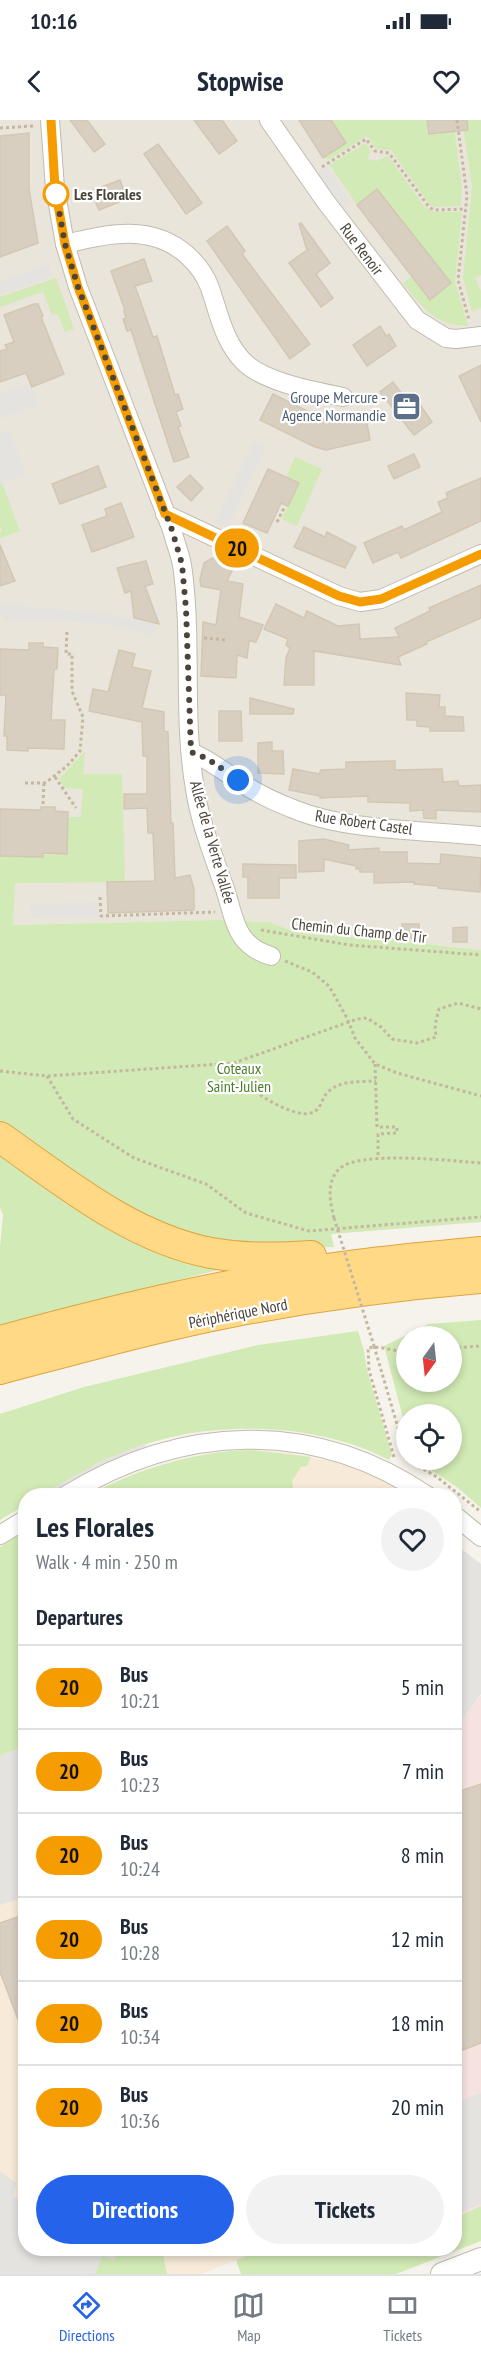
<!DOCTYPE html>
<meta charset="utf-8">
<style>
:root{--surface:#fff;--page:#f2f2f3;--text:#1f2937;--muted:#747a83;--line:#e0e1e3;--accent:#2563eb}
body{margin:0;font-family:"PT Sans Narrow",sans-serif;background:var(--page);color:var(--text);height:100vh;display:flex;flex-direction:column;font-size:22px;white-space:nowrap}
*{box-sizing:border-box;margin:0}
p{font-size:20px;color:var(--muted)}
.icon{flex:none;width:33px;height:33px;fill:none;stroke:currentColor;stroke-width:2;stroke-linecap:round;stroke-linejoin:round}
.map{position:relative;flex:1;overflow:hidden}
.sheet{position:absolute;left:18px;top:1368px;width:444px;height:768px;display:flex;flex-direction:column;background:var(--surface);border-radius:24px;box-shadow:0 3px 9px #0003}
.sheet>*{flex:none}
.badge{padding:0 12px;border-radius:20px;font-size:21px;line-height:39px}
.needle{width:39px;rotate:195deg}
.tools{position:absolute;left:396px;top:1206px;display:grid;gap:12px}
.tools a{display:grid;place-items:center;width:66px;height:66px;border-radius:50%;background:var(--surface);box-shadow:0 3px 9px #0003;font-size:30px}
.you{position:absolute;width:30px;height:30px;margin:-15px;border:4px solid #fff;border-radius:50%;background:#1a73e8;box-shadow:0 0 0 9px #1a73e833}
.map>.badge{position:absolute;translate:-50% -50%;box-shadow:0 0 0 3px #fff}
h2{padding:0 18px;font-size:22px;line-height:54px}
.round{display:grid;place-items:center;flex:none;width:63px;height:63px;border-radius:32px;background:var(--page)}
.summary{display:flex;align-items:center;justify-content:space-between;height:102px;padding:0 18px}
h1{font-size:28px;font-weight:700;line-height:45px}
.primary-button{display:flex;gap:12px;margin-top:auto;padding:12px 18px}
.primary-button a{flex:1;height:69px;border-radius:36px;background:var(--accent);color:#fff;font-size:24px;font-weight:700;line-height:69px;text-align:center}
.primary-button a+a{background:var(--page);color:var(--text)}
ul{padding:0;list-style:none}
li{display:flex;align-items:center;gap:18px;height:84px;padding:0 18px;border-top:2px solid var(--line)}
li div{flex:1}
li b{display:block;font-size:22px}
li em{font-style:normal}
li .badge{min-width:66px;font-weight:700;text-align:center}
.status{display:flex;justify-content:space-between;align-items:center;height:42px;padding:0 30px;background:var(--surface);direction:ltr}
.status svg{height:16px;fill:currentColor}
header{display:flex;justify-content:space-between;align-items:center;height:78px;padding:0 18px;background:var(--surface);font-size:27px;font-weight:700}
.dock{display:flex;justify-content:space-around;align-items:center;height:84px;border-top:2px solid var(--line);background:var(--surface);font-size:16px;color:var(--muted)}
.dock a{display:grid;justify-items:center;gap:3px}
.dock .current{color:var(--accent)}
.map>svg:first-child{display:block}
</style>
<div class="status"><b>10:16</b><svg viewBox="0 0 49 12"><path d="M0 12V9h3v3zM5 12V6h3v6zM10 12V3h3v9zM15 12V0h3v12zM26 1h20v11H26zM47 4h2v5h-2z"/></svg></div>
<header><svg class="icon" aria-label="back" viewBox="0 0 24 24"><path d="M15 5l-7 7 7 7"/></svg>Stopwise<svg class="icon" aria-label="heart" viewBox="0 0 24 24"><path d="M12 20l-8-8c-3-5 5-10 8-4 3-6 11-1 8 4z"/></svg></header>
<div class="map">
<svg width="481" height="2154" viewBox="0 0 481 2154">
<rect width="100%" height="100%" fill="#f6f3ec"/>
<polygon fill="#eae5da" points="0,0 481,0 481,830 383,819 321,815 295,812 270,802 218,800 13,805 0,846"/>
<g fill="#f7ead8">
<polygon points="252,1330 289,1333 343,1344 367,1353 411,1376 88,1376 133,1354 179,1340 214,1333"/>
<polygon points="25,1411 26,2128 266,2129 200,2154 0,2154 0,1427"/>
</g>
<polygon fill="#f6e3e0" points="481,1575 481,2086 455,2098 454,1611"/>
<g fill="#d2eab5" fill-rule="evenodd">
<polygon points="331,0 427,0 429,14 453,0 462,67 461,86 435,87 430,85 391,30 376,29 367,16 328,40 325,37"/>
<polygon points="462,0 481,0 481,155 475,158 481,171 481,188 472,192 463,158 472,66"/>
<path d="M366 23 370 30 368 39 377 41 388 36 424 86 434 92H462L455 162 468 206C433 205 423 187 403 163L412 156 431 180 451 163 377 69 357 85 330 45Z"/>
<polygon points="56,158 74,209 65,212 58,194 52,195 43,172 0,187 0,177"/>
<polygon points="295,337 322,349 297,406 282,399 299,363 286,357"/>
<polygon points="2,363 20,411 0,418 0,413 2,411 0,405 0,364"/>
<polygon points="85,631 83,654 122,654 125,762 15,763 13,805 218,800 270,802 295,812 321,815 383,819 481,830 481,1102 331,1114 334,1127 264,1129 203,1120 147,1099 0,1006 0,736 67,734 68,697 81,697 83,669 65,668 59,659"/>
<polygon points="0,1031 218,1146 218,1150 0,1205 0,1127 3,1095 0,1087"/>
<path d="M481 1200V1388L458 1368 416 1340H452V1294H406V1309L384 1226 429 1204ZM406 1216H452V1262H406Z"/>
<path d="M358 1211 364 1231 367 1250 392 1335 389 1340C377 1334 364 1328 351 1324 280 1301 184 1303 117 1336 94 1347 67 1367 44 1375 38 1377 31 1375 26 1376L25 1385 0 1400V1294L84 1267 258 1225Z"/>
<path d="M252 1330 311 1337 307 1346 301 1347 292 1361 293 1367 286 1375H88C139 1349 195 1331 252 1330Z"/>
<polygon points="25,1411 25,1626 0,1636 0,1427"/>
<polygon points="481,2086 481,2121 396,2154 241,2154 236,2140 266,2129 454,2128 455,2098"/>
<polygon points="118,2128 162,2129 167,2154 95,2154 102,2136 114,2140"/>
</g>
<g fill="#e5e3e0">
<polygon points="326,46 350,82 339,89 315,54"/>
<polygon points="48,144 53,156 0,175 0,162"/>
<polygon points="30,263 38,285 0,299 0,274"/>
<polygon points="9,309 26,354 0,364 0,313"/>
<polygon points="254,322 266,328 228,407 215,402"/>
<polygon points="19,484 35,488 101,492 157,505 154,516 99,503 34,500 6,501 0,490 0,486"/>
<polygon points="98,782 98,796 31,798 30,784"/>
<polygon points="145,1323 147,1331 70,1366 53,1375 39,1376 101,1341"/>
<polygon points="455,1424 481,1444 481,1574 455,1610"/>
<polygon points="25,1626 25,1777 0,1785 0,1636"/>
<polygon points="455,1962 461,1980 481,1973 481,2084 455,2095"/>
<polygon points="0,2052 17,2063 13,2076 25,2080 26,2128 118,2129 114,2140 102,2136 95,2154 0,2154"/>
</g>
<g fill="#d8cfc1" stroke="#d3c7b4" stroke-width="1.5">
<polygon points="70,0 87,0 105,24 94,32"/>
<polygon points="194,0 222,0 237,21 219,34"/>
<polygon points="299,0 331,0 346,23 323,38"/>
<polygon points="427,0 467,0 468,10 429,14"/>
<polygon points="29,13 29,69 38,123 0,137 0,16"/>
<polygon points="158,24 202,83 186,94 144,34"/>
<polygon points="120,60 127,79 99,90 91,71"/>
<polygon points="377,69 451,163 430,180 357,85"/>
<polygon points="301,103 330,143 316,154 333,178 321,187 289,143 307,130 299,104"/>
<polygon points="227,106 245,131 242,134 310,224 290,239 207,121"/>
<polygon points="144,139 152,161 135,166 153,217 157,216 175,275 178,274 183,289 176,292 181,306 178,307 189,337 174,342 131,210 127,211 123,199 126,198 124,191 125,190 111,151"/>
<polygon points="34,184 38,184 43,196 41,197 64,254 32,267 26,253 0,262 0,231 7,229 5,225 14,222 4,195"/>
<polygon points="380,206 386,216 389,214 396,226 367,246 353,225"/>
<polygon points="481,245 481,302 459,256"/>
<polygon points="393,262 405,278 412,273 432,302 414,315 380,272"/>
<polygon points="273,274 327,301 365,292 370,320 326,330 315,327 260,300"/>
<polygon points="414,334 420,347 394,359 388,346"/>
<polygon points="98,346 106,367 60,384 52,364"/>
<polygon points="268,349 299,363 288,386 281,383 267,413 243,403"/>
<polygon points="190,355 203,368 191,381 177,367"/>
<polygon points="481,358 481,401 401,438 398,432 373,443 364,423 402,406 404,410 442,392 438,382 448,378 446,373"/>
<polygon points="121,383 134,417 92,432 82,405 107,396 105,389"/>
<polygon points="304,407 325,417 327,412 356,427 345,448 294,427"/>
<polygon points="0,425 15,461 0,466"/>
<polygon points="212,438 234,447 227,461 243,464 239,497 263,505 256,522 249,521 247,538 237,535 236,558 201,556 203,502 216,505 221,470 201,466 200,459 204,443"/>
<polygon points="146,441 153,464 145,466 159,504 134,498 131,471 125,473 117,448"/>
<polygon points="481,465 481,498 426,522 427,524 398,537 401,545 314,531 314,565 284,565 286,538 290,528 286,525 288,519 264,509 276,484 304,498 307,491 338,506 359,504 360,519 399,517 395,508 430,491 429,488"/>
<polygon points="29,523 43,523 43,527 58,528 57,549 54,549 51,600 65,600 64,629 28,628 28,631 7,630 7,616 4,616 6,575 0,575 0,529 29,530"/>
<polygon points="119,530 135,534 132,547 151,551 142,588 164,592 164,611 168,612 171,703 173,703 175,758 190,755 194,769 194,790 108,793 107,762 155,761 153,713 148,713 147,688 124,689 124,674 147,674 147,636 143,636 142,602 89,591 93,569 108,572"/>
<polygon points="406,573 440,575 439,587 445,587 445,596 463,597 464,611 430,611 430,607 417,606 417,600 407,600"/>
<polygon points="250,578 294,589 293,594 250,594"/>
<polygon points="219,591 241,591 242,621 219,621"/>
<polygon points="272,622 272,631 283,631 284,654 258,653 258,623"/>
<polygon points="395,641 395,650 442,649 443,662 458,661 459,666 481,665 481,692 436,690 436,699 424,698 423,690 410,691 410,683 368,682 368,676 320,678 320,676 289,670 293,649 319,654 321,650 346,649 346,642"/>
<polygon points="41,687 55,687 55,691 68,692 67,734 43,733 43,737 0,736 0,689 41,690"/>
<polygon points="324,719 349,725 348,730 379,728 379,732 407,732 407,743 440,744 441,734 481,738 480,772 438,768 438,766 414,764 414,762 374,763 374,752 360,752 360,749 356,749 356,746 324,739 324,751 299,752 299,721"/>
<polygon points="243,744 296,745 296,758 279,758 279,778 248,778 248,757 243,757"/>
<rect x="402" y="804" width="17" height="14"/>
<polygon points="467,807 467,822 453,822 453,808"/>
<polygon points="481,1664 481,1923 463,1930 454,1905 454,1673"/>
<polygon points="26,1794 26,1915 24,1915 0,1852 0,1803"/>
</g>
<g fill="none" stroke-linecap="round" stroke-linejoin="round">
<defs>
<g id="minor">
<path d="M50 0 55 68 65 124 78 167 172 410C175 422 180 434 182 445 193 519 182 595 195 669 200 703 214 737 225 769 235 800 235 825 271 836"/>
<polyline points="269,0 326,82 417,200 446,218 456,219 481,216"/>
<path d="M65 124C107 114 151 103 187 135 197 144 205 154 210 168 219 194 224 222 244 242 266 263 314 271 343 277"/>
<polyline points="165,394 339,476 360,482 381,479 481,434"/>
<path d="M191 632C214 642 232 658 253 670 265 677 278 683 291 688 344 711 423 710 481 716"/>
<path d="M65 1376C181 1304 313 1298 428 1376"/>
<polyline points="454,1395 481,1417"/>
<polyline points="0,1415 26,1399"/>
</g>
<polyline id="tertiary" points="442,2154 481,2139"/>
<g id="trunk">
<path d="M0 1017C64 1062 132 1118 211 1133 244 1139 277 1138 311 1136"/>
<path d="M0 1221C118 1189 237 1160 358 1145 399 1139 440 1136 481 1132"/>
<path d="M0 1249C76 1229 154 1207 231 1192 314 1176 398 1165 481 1158"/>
</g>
</defs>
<use href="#minor" stroke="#c2bbae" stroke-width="20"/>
<use href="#tertiary" stroke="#c2bbae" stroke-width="24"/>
<use href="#trunk" stroke="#e0a43c" stroke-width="32"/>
<g stroke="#c4b79f" stroke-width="3" stroke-dasharray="3 3" stroke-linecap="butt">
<polyline points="457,0 467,76 458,160 469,200"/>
<polyline points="0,8 33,6"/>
<polyline points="322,47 366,19 375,31 389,33 429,87 434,90 466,89"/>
<polyline points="277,402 284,388"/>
<polyline points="204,518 226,520"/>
<polyline points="55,657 76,688"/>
<polyline points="25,663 44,663 49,660 67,646 80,631 83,597 72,571 72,534 66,534 67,509"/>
<polyline points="43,684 44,663"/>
<polyline points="100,777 101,796 215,792"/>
<polyline points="261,810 349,825 481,835"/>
<polyline points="285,841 312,852 329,866 347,898 355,918 375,944 397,953 481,976"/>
<path d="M234 943C237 950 241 958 245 963 257 975 294 998 311 993 322 990 321 978 328 972 339 960 361 962 376 961"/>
<polyline points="375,944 377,1007 397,1007 397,1013 378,1014 378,1038"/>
<polyline points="0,951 47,956 234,943 357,899 367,898 381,907 392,919 417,923 436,917 435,905 439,889 458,883 481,889"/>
<polyline points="47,956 73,999 134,1038 206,1064 246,1093 309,1111 481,1097"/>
<path d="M334 1098C330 1082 326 1062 339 1049 358 1030 453 1041 481 1043"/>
<polyline points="374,1226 406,1335"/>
<polyline points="452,1228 481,1226"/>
<path d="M394 1337 369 1250 368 1228C380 1225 394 1232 406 1231"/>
<polyline points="408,1340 437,1357 481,1392"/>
</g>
<use href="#minor" stroke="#fff" stroke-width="18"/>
<use href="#tertiary" stroke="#fff" stroke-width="22"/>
<use href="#trunk" stroke="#ffd985" stroke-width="30"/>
<polyline stroke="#c4b79f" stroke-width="3" stroke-dasharray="3 3" stroke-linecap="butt" points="334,1098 374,1226"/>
</g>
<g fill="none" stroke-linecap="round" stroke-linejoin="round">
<defs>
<polyline id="line" points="51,0 55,68 65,124 78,167 165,394 339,476 360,482 381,479 481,434"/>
</defs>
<use href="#line" stroke="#fff" stroke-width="14"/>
<use href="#line" stroke="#f59c00" stroke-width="9"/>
<polyline stroke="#4b4439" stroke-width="6" stroke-dasharray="0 10.8" points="56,74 55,68 65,124 78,167 172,410 182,444 186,489 191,632 208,639 238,660"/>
</g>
<defs>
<symbol id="office-square" viewBox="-11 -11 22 22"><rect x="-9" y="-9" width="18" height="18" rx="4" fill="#5c6f8a" stroke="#fff"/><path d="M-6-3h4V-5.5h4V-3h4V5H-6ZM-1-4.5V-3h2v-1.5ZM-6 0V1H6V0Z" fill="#fff"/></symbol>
</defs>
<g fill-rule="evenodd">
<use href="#office-square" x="390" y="270" width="33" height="33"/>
</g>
<circle fill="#fff" stroke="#f59c00" stroke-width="3" cx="56" cy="74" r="12"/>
<g text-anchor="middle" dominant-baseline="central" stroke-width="4.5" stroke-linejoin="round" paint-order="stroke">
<g font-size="16" font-weight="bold" fill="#4b4439" stroke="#fff" text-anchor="start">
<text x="74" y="74">Les Florales</text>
</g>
<g font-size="16" fill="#4b4439" stroke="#fff">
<text transform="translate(362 129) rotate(53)">Rue Renoir</text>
<text transform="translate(364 702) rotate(8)">Rue Robert Castel</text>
<text transform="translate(213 722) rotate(74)">Allée de la Verte Vallée</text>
<text transform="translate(359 810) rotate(6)">Chemin du Champ de Tir</text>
<text transform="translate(238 1193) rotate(-11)">Périphérique Nord</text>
</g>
<g font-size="16" fill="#4e5e75" stroke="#fff" text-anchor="end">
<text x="386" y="277">Groupe Mercure -<tspan x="386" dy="18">Agence Normandie</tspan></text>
</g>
<g font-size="16" fill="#4a7f2a" stroke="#fff">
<text x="239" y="948">Coteaux<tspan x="239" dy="18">Saint-Julien</tspan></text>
</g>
</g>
</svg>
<div class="tools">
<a><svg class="needle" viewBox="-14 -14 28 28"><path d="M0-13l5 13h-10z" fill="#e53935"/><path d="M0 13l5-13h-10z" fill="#747a83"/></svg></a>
<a><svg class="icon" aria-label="locate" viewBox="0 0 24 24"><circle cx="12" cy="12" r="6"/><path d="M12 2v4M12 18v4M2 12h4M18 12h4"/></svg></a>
</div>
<div class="you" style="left:238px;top:660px"></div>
<b class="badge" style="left:237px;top:428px;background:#f59c00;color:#111">20</b>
<section class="sheet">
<div class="summary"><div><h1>Les Florales</h1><p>Walk · 4 min · 250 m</p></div><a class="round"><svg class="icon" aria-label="heart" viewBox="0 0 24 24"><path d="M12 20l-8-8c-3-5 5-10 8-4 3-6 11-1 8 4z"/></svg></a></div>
<h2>Departures</h2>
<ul>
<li><span class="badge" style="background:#f59c00;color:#111">20</span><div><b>Bus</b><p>10:21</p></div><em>5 min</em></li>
<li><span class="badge" style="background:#f59c00;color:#111">20</span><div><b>Bus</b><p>10:23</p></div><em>7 min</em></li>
<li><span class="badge" style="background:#f59c00;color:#111">20</span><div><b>Bus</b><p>10:24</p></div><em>8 min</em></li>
<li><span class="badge" style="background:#f59c00;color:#111">20</span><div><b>Bus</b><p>10:28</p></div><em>12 min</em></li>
<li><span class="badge" style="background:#f59c00;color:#111">20</span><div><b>Bus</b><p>10:34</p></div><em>18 min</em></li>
<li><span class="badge" style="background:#f59c00;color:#111">20</span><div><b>Bus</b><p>10:36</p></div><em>20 min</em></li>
</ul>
<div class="primary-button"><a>Directions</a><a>Tickets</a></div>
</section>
</div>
<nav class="dock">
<a class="current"><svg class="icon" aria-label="directions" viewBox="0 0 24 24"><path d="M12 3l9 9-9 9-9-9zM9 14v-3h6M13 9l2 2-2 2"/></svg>Directions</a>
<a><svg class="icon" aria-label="map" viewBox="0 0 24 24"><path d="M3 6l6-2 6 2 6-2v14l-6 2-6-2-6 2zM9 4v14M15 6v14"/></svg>Map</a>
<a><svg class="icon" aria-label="tickets" viewBox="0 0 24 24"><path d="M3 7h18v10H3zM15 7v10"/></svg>Tickets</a>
</nav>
